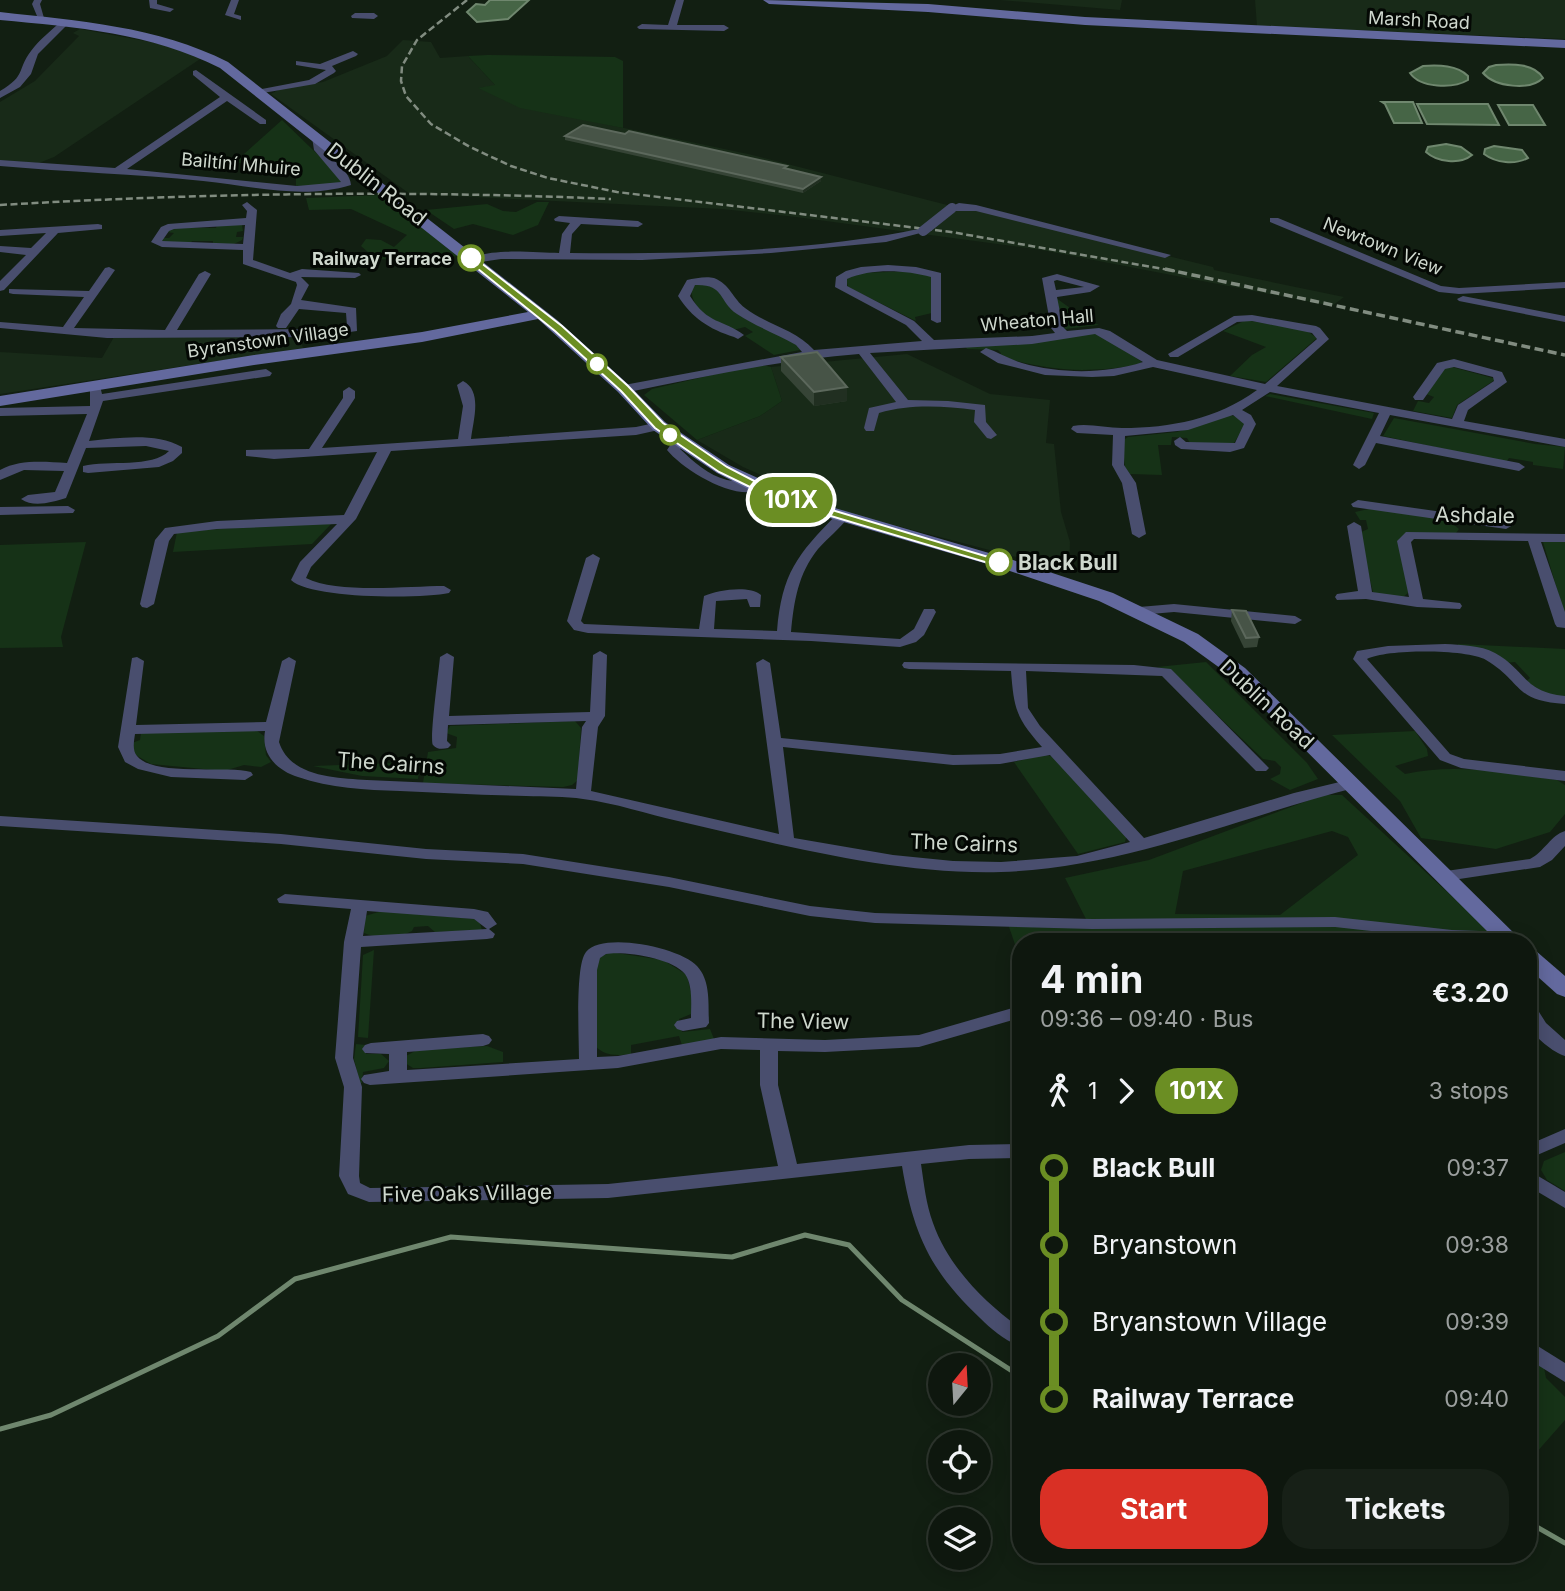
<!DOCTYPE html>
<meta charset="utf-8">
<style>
:root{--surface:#0e170e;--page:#172017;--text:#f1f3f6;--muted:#9b9f9e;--line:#2e362e;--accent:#d93025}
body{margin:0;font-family:Inter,sans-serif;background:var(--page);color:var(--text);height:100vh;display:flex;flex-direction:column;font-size:26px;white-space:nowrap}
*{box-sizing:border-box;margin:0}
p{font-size:23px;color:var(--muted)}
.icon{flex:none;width:38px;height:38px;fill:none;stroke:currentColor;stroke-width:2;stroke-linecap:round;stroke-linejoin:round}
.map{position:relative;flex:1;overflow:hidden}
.details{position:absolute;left:1012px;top:933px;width:525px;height:630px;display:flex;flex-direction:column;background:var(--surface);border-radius:28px;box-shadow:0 4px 18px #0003,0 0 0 2px var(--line)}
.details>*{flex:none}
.badge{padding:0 14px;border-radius:23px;font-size:24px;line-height:46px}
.needle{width:46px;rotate:18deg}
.buttons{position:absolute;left:928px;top:1353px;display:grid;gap:14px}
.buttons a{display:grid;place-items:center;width:63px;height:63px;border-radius:50%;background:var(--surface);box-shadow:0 4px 18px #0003,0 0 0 2px var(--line);font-size:35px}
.map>.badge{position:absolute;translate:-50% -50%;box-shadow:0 0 0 4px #fff}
.legs{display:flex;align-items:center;gap:10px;height:77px;padding:0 28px;font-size:23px}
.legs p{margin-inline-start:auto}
.overview{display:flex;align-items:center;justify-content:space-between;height:119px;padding:0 28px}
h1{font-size:38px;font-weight:700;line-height:52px}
.button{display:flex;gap:14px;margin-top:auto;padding:14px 28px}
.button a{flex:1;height:80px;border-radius:28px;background:var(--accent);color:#fff;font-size:28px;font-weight:700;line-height:80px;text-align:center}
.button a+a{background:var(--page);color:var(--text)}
ul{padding:0 28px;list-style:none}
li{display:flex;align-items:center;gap:24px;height:77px;font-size:26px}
li i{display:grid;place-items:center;width:10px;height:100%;margin:0 9px;background:currentColor}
li i::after{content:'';width:18px;height:18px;margin:-9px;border:5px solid;border-radius:50%;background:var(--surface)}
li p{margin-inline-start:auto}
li:first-child i{background:linear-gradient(#0000 50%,currentColor 0)}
li:last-child i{background:linear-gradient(currentColor 50%,#0000 0)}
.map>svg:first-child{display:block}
</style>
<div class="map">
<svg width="1565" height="1591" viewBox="0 0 1565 1591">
<rect width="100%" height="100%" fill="#121f12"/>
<g fill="#182a18">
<polygon points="1000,0 1122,0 1120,10"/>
<polygon points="1255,0 1565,0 1565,39 1257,26"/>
<polygon points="80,29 156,43 203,57 54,157 39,163 0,160 0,102 35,81 79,36 73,33"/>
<polygon points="403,40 431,42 440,58 468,56 496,86 480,88 543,111 748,154 959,208 972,208 1213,267 1214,270 1344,297 1332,306 1042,250 796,217 722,209 410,194 271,94 280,89 323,82 387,56"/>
<polygon points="299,336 303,348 0,394 0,352 102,358 114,337"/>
<polygon points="907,354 990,394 1050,400 1046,443 1054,444 1061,512 1070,542 1069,571 848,513 743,467 697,440 760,416 782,401 771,367"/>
</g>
<g fill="#163217" fill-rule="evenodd">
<polygon points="488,55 615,57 623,61 623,128 520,108 478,88 495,85 468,56"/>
<polygon points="282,120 341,177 341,182 333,185 296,186 296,174 235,162"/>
<polygon points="382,195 457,256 426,261 376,259 361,246 366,239 381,240 394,247 407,235 351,209 309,210 306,198"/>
<polygon points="537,202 549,202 538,225 513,235 473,224 454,229 426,210 487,204 503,211 516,212"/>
<polygon points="217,225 242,225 243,231 237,232 236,237 243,237 242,240 234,244 213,244 213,241 192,241 190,244 162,242 162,238 169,238 174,233 167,232 172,228 216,228"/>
<polygon points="916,271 931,275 932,313 915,317 916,321 848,287 846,279 859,273"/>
<path d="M703 283 720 291 730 308 796 343 800 350 774 355 745 336 753 332 745 327 733 330C714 320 693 313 691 289L695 285Z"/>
<polygon points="1056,298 1084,318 1099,325 1065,329"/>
<polygon points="1246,320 1307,331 1317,338 1266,382 1230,376 1252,355 1266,347 1223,331"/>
<path d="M1092 333 1101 334 1142 362 1138 365C1085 373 1051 372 999 356L1001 353 998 350 967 349 965 346Z"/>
<polygon points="759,364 771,367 782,401 760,416 697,440 644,395 652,389"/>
<polygon points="1452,367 1496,379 1457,405 1452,418 1413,411 1418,401 1429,403 1434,397 1426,394 1445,368"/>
<polygon points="1270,394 1374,413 1372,419 1265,396"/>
<polygon points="1230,415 1244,419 1245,425 1234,443 1190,443 1187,438 1172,437 1171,445 1158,445 1162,475 1130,474 1125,467 1122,441 1128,437 1177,432"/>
<polygon points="1394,418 1535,444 1565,447 1563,469 1533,465 1533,462 1509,458 1506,462 1383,436"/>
<polygon points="1373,508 1448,520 1459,529 1456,533 1408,533 1399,539 1409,592 1402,598 1381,595 1373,592 1359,533 1368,529 1366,520 1360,520 1355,512"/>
<polygon points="334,521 312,544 173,552 177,532"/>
<polygon points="1565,541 1565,616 1543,542"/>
<polygon points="86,542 61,637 63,647 0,648 0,545"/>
<polygon points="1458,644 1565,649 1565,697 1535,693 1524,683 1530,678 1515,662 1505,663 1458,647"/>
<polygon points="1206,662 1307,763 1318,779 1290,790 1270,779 1280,774 1281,767 1275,761 1263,759 1170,670 1157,667"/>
<polygon points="575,721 581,728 578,780 572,785 563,787 423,783 428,752 456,748 457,737 446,733 450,726"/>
<polygon points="256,730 264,736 266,755 271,762 261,767 244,765 224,771 151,764 134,754 132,743 140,740 141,733"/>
<path d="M1415 731 1427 749 1428 756 1395 766 1405 774C1456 763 1506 773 1557 780L1565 785V814L1550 832 1496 849 1421 838 1400 801 1332 735Z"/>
<polygon points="1044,755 1055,757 1127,834 1125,842 1078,854 1014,762"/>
<polygon points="420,762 418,779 362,776 313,766"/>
<path d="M1323 795H1342L1495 936 1394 934 1371 942H1188L1177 939 1020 942V959L1007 921H1087L1065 878 1149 860ZM1332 831 1348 837 1358 855 1280 915 1175 914 1183 871Z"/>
<path d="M382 911 474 919 480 923 482 930 435 932 428 926 414 927 412 931C400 938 377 939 364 933L365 916Z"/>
<polygon points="374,950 368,1038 358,1037 363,955"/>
<path d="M610 952 663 960 687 975 694 1006 691 1014 679 1019 682 1032 710 1029 714 1039 682 1045 679 1036 631 1045V1054C615 1056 604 1056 593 1044L597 959Z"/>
<polygon points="356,1044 366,1045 366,1054 381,1054 389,1061 384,1068 363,1072 362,1083 360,1083 354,1059"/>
<polygon points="487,1046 503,1052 503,1062 421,1068 413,1068 405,1063 406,1056 417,1050"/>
<polygon points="1565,1152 1565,1191 1547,1180 1541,1170 1544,1161"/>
<polygon points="1528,1354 1543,1363 1546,1378 1565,1397 1565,1420 1528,1462"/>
</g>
<g fill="#466546" stroke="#6f876e" stroke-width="2">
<polygon points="490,0 529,0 508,19 477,22 467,12 476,4 485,5"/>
<path d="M1496 65C1512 64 1534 63 1543 78 1530 91 1495 87 1483 73L1489 67Z"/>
<path d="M1423 66C1439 65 1457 65 1468 76V80C1453 89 1420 88 1410 73Z"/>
<polygon points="1382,102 1413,102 1422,123 1394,123 1385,104"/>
<polygon points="1417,104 1488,104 1499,125 1427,124"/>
<polygon points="1498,105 1533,105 1545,125 1509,125"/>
<path d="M1446 144 1461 147 1472 155C1460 165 1437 162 1426 152L1428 147Z"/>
<path d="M1494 146 1522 150 1528 158C1515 165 1496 163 1484 154L1485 149Z"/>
</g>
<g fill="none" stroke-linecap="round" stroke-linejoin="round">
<g stroke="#6f876e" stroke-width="5">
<polyline points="0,1429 51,1415 218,1336 295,1279 451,1237 732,1257 805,1235 849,1245 902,1300 1020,1376"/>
<polyline points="1528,1522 1565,1543"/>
</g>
<g fill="#494e6e" fill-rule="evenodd">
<polygon points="34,0 42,0 40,4 44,18 37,16 32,4"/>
<polygon points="149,0 157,0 157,4 174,9 170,12 150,8"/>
<polygon points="231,0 239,0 234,14 241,16 241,20 225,15"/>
<polygon points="676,0 684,0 677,25 724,25 729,28 724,31 639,29 637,27 642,24 668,25"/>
<polygon points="355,13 374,13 378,16 374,19 352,18 351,16"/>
<path d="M60 22 68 24 38 54 31 74 20 87 0 98V91C27 75 16 71 31 51 39 40 51 31 60 22Z"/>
<polygon points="353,51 358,54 356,56 332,66 336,71 334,73 315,84 257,94 252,91 309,80 326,70 296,65 296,61 320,64"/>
<path d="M196 70 266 120V124H260L227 101 127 169 297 186 341 182 314 150 312 137 317 134 322 137C322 159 350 166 351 185 302 200 252 186 203 181 135 174 68 172 0 166V160L115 168 220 97 193 75V71Z"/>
<path d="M247 202 257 210 253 260 290 273 302 269 359 273 361 275 355 278 301 277 309 285 301 300 356 308 357 331 314 337 107 338 0 328V322L63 327 84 297 13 294 9 293V289L89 291 105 268 109 267 115 270 74 328 165 330 199 274 205 271 211 274 177 330 314 329 347 326 346 313 299 309 286 328H278L276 326 281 314 291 304 297 285 296 282 243 264V250L162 247 151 242 161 227 168 224 246 218 247 211 242 205ZM245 225 243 244 162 241 169 231 174 229Z"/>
<polygon points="959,203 976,205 1171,255 1165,258 976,211 952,211 947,208"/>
<path d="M559 216 638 221 643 224 638 227 581 224 572 234 570 253C684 254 812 252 923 228L928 231 886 242 771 253 642 260 501 259 474 263 468 260C487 247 536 253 559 253L562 234 570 223 555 221 554 219Z"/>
<polygon points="1270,218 1278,218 1441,286 1459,288 1565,282 1565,288 1459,294 1439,292 1270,222"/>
<polygon points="98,224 102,225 102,229 58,233 4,290 0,291 0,281 26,255 0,252 0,246 31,248 46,233 0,236 0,230"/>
<path d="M888 265 916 267 941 273V322L937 323 931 320V277C906 270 871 268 847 279V286L914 321 934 340 1032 336 1055 333 1051 328 1042 278 1057 274 1100 286 1090 292 1057 297 1063 327 1067 331 1099 328 1110 331 1157 360 1265 384 1317 339 1312 333 1252 321 1237 322 1178 357H1170L1168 354 1234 316 1252 315 1316 326 1320 328 1329 339 1277 386 1452 419 1458 405 1494 381 1493 377 1454 367 1445 369 1423 400H1415L1413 397 1437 363 1454 359 1502 372 1507 382 1468 410 1464 421 1565 439V447L1390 415 1380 436 1519 463 1525 467 1519 471 1376 443 1365 465 1359 469 1353 465 1379 413 1270 392 1242 410 1251 415 1256 424 1244 448 1230 452 1181 449 1175 445 1174 441 1180 437 1186 442 1235 443 1244 424 1233 415 1188 430 1125 436 1124 465 1136 483 1146 534 1139 538 1132 534 1122 483 1112 465 1113 435 1077 433 1071 429 1073 426C1088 423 1106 428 1122 428 1171 428 1217 419 1257 390L1153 367 1114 376 1092 377 1045 375 998 363 980 352 986 348C998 352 1009 359 1022 363 1060 374 1106 374 1143 362L1095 334 1032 344 870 353 908 400 948 401 985 405 986 422 997 435 991 439 987 438 974 422 975 410C943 406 910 404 879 413L874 431H866L864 428 869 408 896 402 859 354C779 360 702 377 624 393L618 389 624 385 802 352 796 345C777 334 755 326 737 314 718 301 725 284 695 285L690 296C708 325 723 319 744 335L738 339 734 337C709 329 692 318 678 296L687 280C695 278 707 276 714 278 730 284 733 299 745 308 767 325 795 329 814 350L922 341 906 325 835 287 836 277 846 271 861 267ZM1054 281 1057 280 1084 287 1056 290Z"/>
<polygon points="1463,296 1565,316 1565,322 1459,301 1457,299"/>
<path d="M266 369 272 373 270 376 103 401 89 441C118 438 155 432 182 447V453L173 461 159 467 88 473 83 472V466C109 460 152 468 169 451L146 446 86 448 66 498C52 502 34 508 21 499L28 495 55 492 64 471 24 470 0 480V470C21 459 44 462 67 463L87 414 0 416V408L90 406V389L96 385 100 386 102 394Z"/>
<path d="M463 381C483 391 473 421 471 439L636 427 659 422 665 426 663 429 636 435 391 451 356 519 311 567 306 578C337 594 408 586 444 586L451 590 449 593C422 599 310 599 291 580L300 562 337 524 217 529 174 534 169 541 154 604 147 608 142 607 140 604 155 540 165 528 217 521 344 515 377 452 274 459 246 456V450L309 449 343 398V391L349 387 355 391V398L322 448 458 439 463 406 457 385Z"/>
<path d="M679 437 685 441 680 449C694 462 708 475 727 480 739 483 755 480 765 487 741 506 683 470 667 450L675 438Z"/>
<polygon points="1358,500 1506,521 1513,525 1506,529 1353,507 1351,504"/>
<polygon points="68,506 75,510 73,513 0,515 0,507"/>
<path d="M842 513 849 517C839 529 828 538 818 549 798 574 794 601 791 632L900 639 914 629 924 609H934L936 612 924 635 916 642 900 647 811 641 588 633 574 630 567 621 586 558 593 554 600 558 581 621 584 624 699 629 704 596C718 590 749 585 761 595L760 607H750L747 599 716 601 714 629 777 631C782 573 797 555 837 514Z"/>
<polygon points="1354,522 1361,526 1372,592 1409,597 1397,541 1406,532 1565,534 1565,542 1541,542 1565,612 1565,628 1557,627 1555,624 1528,541 1414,539 1411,542 1423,599 1460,603 1462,606 1460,609 1417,607 1366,599 1337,600 1335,597 1337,594 1358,591 1347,526"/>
<polygon points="1174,604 1295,616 1302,620 1295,624 1174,612 1139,615 1132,611 1139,607"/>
<path d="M1445 644C1461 645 1480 645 1495 653 1526 670 1523 692 1565 696V704C1513 701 1523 682 1486 660 1467 649 1387 649 1367 659L1450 754 1464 759 1565 771V781L1461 768 1440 760 1353 659 1357 651 1388 646Z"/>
<path d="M600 651 607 655 605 716 598 727 591 791 779 834 756 663 763 659 770 663 781 738 953 755 1000 754 1042 747C1016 718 1014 709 1011 671L909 669 904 668 902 665 904 662 1134 665 1171 669 1266 765 1269 768 1266 771H1256L1162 676 1026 671 1028 708 1040 726 1144 838 1294 793 1352 779 1360 784 1358 787C1240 817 1124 868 1001 872 893 875 783 845 678 821 647 814 615 803 583 799 565 796 545 797 526 796 484 795 442 793 400 791 365 790 330 788 298 777 276 770 261 754 265 731L135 734C134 741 132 750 137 756 154 777 225 765 251 772L253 775 245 780 171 777 138 769 125 762 118 747 132 658 137 657 144 661 136 725 266 722 282 661 289 657 296 661 279 742C290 777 336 778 367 780L576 789 582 727 586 721 448 725 447 741 451 745 448 748C443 749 437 750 433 745 429 741 439 669 440 657L447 653 454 657 449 716 590 712 593 655ZM783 747 953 765 1000 764 1050 755 1130 842 1077 856 1001 862 953 861 893 855 794 838Z"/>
<polygon points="0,816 281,834 426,849 523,854 669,877 810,906 875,913 1092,919 1335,917 1452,930 1508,932 1516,937 1511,942 1452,940 1335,927 1092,929 875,923 810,916 669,887 523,864 426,859 281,844 0,826"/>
<path d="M1565 831V846L1552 860 1540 867 1446 881 1438 876 1446 871 1530 859C1544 852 1551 835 1565 831Z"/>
<path d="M285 894 474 909 488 912 497 924 489 929 495 934 493 938 487 939 361 947 353 1058 362 1087 359 1176 360 1183 370 1188 608 1184 778 1166 760 1085V1050L721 1049 618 1068 370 1085 364 1083 361 1079 364 1075 389 1071V1054L365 1053 362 1049 365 1045 371 1043 483 1034 489 1036 492 1040 489 1044 483 1046 407 1052V1070L579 1059C579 1038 575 965 586 952 603 931 681 948 697 966 711 981 708 1004 709 1023L706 1027 683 1031 677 1029 674 1025 677 1021 691 1018C691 1005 693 985 685 974 672 958 625 951 606 954L600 958 597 970V1057L618 1056 721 1037 825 1040 919 1035 1016 1007 1020 1008V1018L919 1047 825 1052 778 1051V1085L797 1164 969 1145 1020 1144V1158L969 1159 921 1164C924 1184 926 1204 933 1223 948 1266 984 1302 1020 1328V1346C1005 1341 991 1329 980 1318 930 1271 913 1233 902 1166L608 1198 369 1202 348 1194 339 1176 344 1087 335 1058 344 942 351 909 279 903 277 899ZM367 911 474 919 487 929 363 936Z"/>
<path d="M1528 1002 1534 1004 1546 1023 1565 1040V1056C1554 1053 1534 1037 1529 1026 1526 1019 1528 1009 1528 1002Z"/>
<polygon points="1565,1129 1565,1143 1528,1159 1528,1145"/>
<polygon points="1528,1170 1565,1192 1565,1208 1528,1186"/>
<polygon points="1528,1340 1565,1363 1565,1382 1528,1359"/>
</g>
<g fill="#63699e" fill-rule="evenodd">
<polygon points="763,0 928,4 1085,17 1565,40 1565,48 1085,25 928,12 769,4"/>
<path d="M0 12C79 21 157 26 228 62L557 320 630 386 665 422 729 465 804 499 1013 560 1113 593 1198 634 1245 668 1523 942H1498L1231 676 1184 642 1099 601 1001 568 792 507 752 491 717 473 653 430 618 392 538 319 422 342 254 365 0 406V396L254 355 422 332 528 312 220 68C151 33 76 27 0 20Z"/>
<polygon points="1528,949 1536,951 1565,976 1565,997 1557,994 1528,968"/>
</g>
<g stroke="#818c80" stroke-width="2.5" stroke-dasharray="7 3.5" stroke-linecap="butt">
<polyline points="467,0 417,40 402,66 401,81 406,96 431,124 470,147 511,166 548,178 617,192 951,232 1175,271"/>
<path d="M0 205C204 193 407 190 611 199"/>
</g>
<polyline stroke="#818c80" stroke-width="3.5" stroke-dasharray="9 4.5" stroke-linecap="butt" points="1165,269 1565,355"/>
<polyline stroke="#494e6e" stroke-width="10" points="923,231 952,208"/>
</g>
<g fill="#364436">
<polygon points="565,136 787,169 821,177 821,181 803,193 565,140"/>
<polygon points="781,357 847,401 814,406 781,371"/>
<polygon points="1232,610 1259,637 1257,647 1244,648 1231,621"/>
</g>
<g fill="#212f21">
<polygon points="821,177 821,181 803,193 803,189"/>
<polygon points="847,387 847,401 814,406 814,392"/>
</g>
<g fill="#475447" stroke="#5c685c" stroke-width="2">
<polygon points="583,125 625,134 629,131 787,166 784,168 821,177 803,189 565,136"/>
<polygon points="817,352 847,387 814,392 781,357"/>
<polygon points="1232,610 1246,611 1259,637 1246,638"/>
</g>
<polygon fill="#6b8e23" stroke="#fff" stroke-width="2" points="471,255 562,326 628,386 663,423 727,467 762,485 802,501 1005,562 995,565 794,505 754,489 719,472 655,428 621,391 555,331 467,260 467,256"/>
<g fill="#fff" stroke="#6b8e23" stroke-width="3.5">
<circle cx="471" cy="258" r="12"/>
<circle cx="597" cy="364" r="9"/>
<circle cx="670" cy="435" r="9"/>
<circle cx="999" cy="562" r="12"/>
</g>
<g text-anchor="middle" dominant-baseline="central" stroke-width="6" stroke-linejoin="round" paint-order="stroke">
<g font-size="18" fill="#ced7cd" stroke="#040804">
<text transform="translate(1419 20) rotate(3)">Marsh Road</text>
<text transform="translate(241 164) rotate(5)">Bailtíní Mhuire</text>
<text transform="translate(1383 246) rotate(22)">Newtown View</text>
<text transform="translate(1037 320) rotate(-5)">Wheaton Hall</text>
<text transform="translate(268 340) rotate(-8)">Byranstown Village</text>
</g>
<g font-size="18" font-weight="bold" fill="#ced7cd" stroke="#040804" text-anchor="end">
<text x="452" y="258">Railway Terrace</text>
</g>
<g font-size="21" fill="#ced7cd" stroke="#040804">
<text transform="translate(377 184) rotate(38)">Dublin Road</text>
<text transform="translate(1475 515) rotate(1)">Ashdale</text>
<text transform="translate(1267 704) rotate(43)">Dublin Road</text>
<text transform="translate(391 763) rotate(4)">The Cairns</text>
<text transform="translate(964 843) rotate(2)">The Cairns</text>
<text transform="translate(803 1021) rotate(1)">The View</text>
<text transform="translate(467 1193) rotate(-1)">Five Oaks Village</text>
</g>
<g font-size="21" font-weight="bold" fill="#ced7cd" stroke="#040804" text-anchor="start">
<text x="1018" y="562">Black Bull</text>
</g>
</g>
</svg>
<div class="buttons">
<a><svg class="needle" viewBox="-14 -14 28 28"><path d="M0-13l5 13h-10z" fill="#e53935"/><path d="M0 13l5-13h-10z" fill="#9b9f9e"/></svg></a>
<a><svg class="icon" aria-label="locate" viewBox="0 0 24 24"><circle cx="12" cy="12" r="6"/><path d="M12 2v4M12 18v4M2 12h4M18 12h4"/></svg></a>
<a><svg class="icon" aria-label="layers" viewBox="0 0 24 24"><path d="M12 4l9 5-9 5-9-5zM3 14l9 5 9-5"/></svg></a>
</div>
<b class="badge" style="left:791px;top:500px;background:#6b8e23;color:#fff">101X</b>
<section class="details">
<div class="overview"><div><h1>4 min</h1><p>09:36 – 09:40 · Bus</p></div><b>€3.20</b></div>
<div class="legs"><svg class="icon" aria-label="walk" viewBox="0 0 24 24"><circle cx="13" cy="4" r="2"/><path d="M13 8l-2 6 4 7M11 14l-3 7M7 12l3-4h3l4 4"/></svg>1<svg class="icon" aria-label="forward" viewBox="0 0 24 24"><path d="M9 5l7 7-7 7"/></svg><b class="badge" style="background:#6b8e23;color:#fff">101X</b><p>3 stops</p></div>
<ul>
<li><i style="color:#6b8e23"></i><b>Black Bull</b><p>09:37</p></li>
<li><i style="color:#6b8e23"></i><span>Bryanstown</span><p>09:38</p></li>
<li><i style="color:#6b8e23"></i><span>Bryanstown Village</span><p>09:39</p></li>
<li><i style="color:#6b8e23"></i><b>Railway Terrace</b><p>09:40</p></li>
</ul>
<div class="button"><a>Start</a><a>Tickets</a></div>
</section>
</div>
